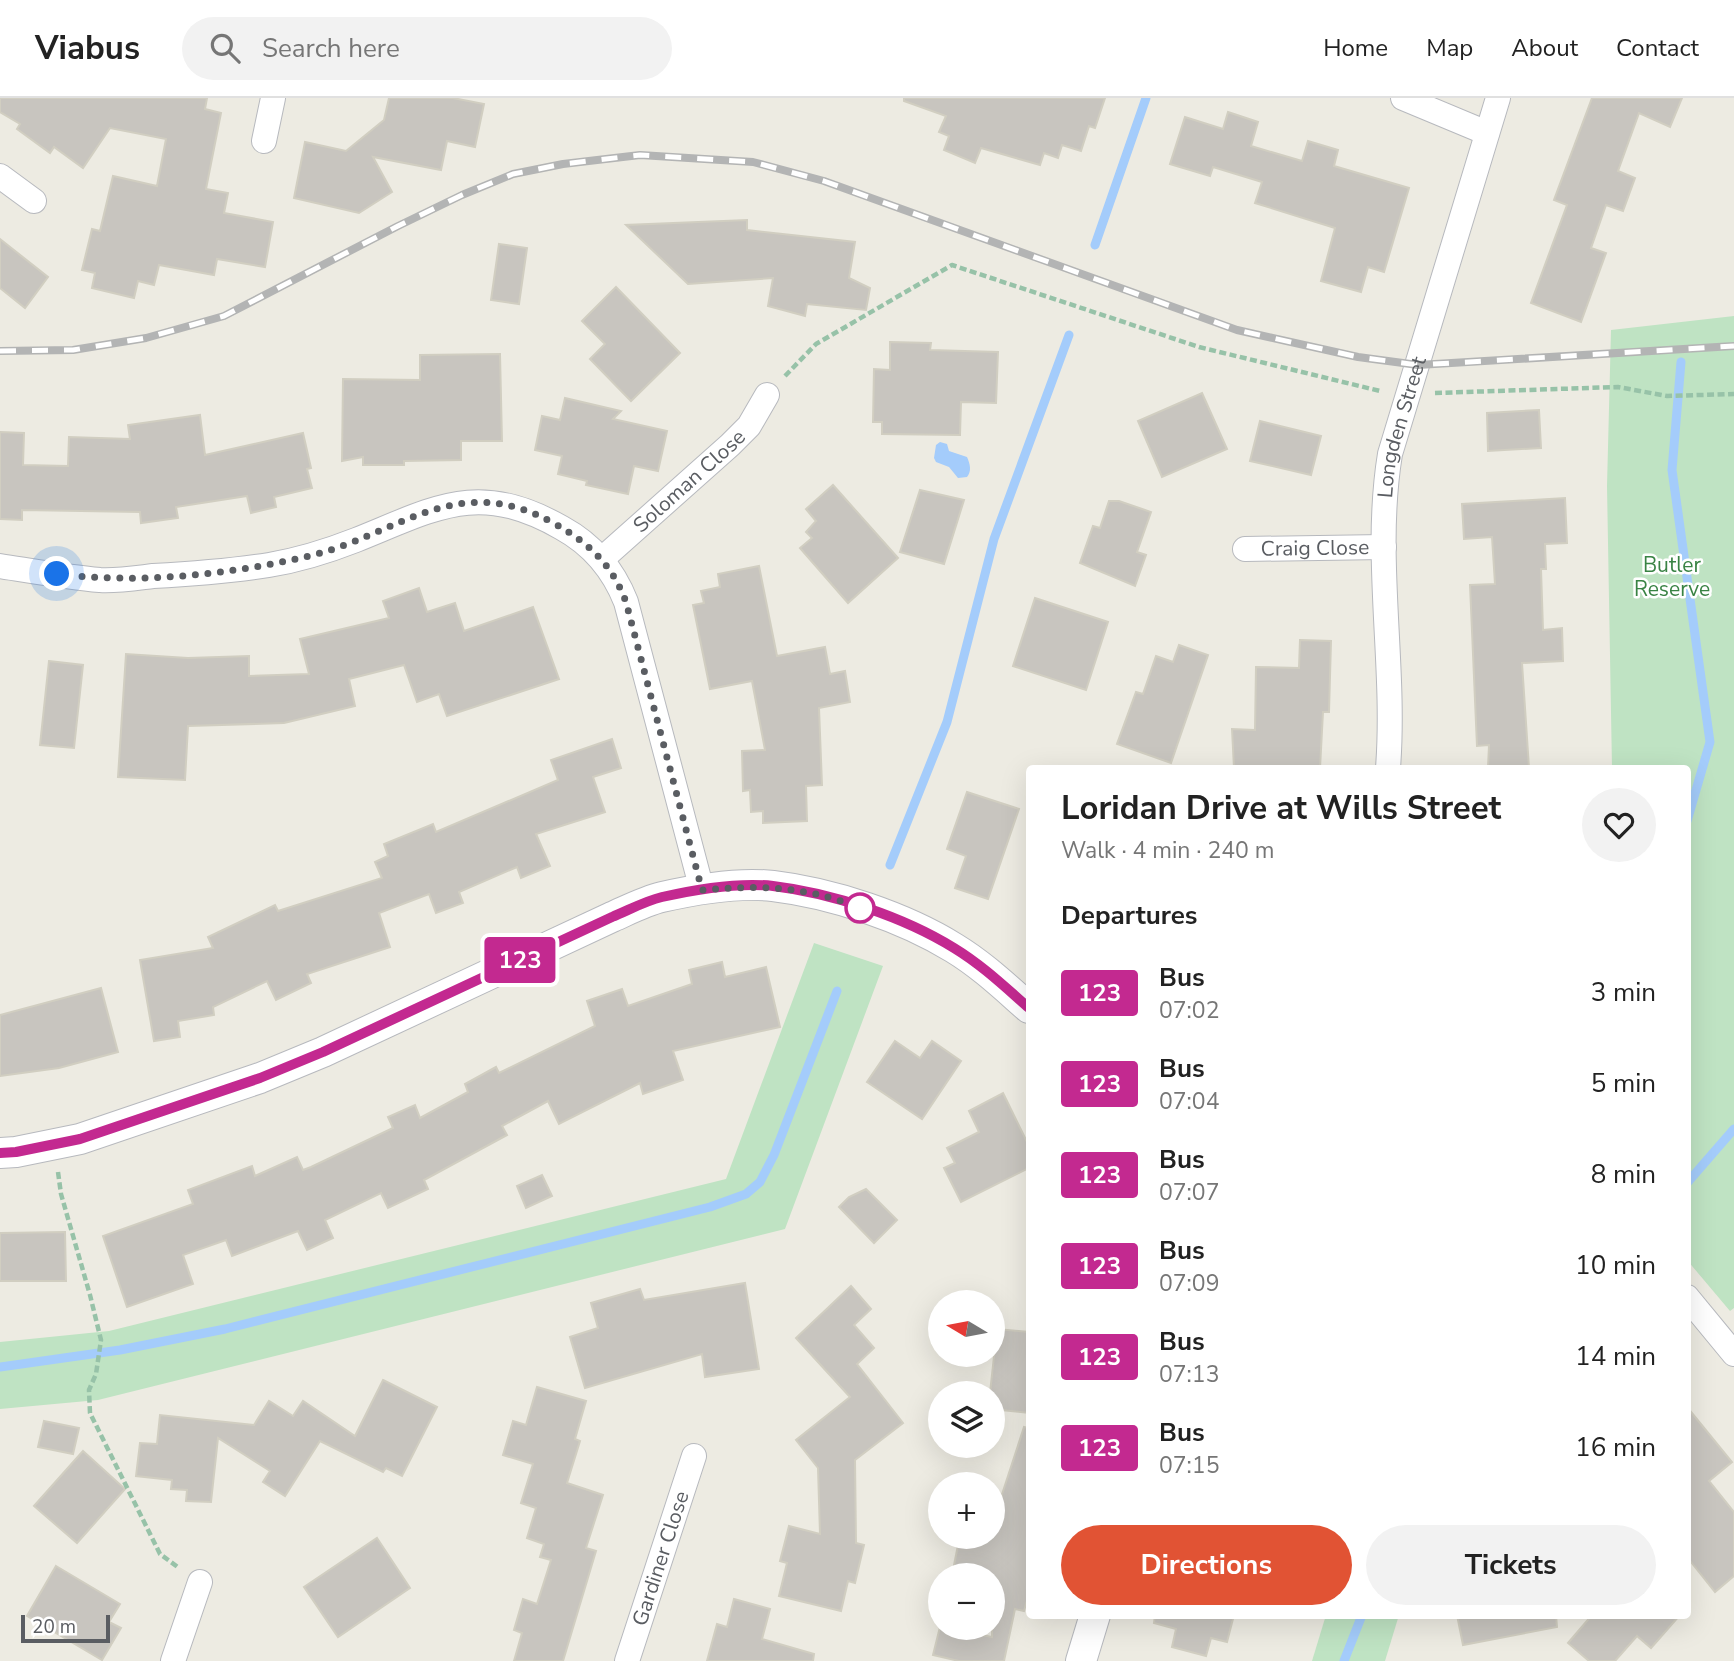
<!DOCTYPE html>
<meta charset="utf-8">
<style>
:root{--surface:#fff;--page:#f2f2f2;--text:#222;--muted:#767676;--line:#e0e0e0;--accent:#e15334}
body{margin:0;font-family:"Nunito Sans",sans-serif;background:var(--page);color:var(--text);height:100vh;display:flex;flex-direction:column;font-size:26px;white-space:nowrap}
*{box-sizing:border-box;margin:0}
p{font-size:23px;color:var(--muted)}
.icon{flex:none;width:38px;height:38px;fill:none;stroke:currentColor;stroke-width:2;stroke-linecap:round;stroke-linejoin:round}
.map{position:relative;flex:1;overflow:hidden}
.panel{position:absolute;left:1026px;top:667px;width:665px;height:854px;display:flex;flex-direction:column;background:var(--surface);border-radius:7px;box-shadow:0 7px 28px #0002}
.panel>*{flex:none}
.badge{padding:0 14px;border-radius:5px;font-size:24px;line-height:46px}
.needle{width:46px;rotate:280deg}
.buttons{position:absolute;left:928px;top:1192px;display:grid;gap:14px}
.buttons a{display:grid;place-items:center;width:77px;height:77px;border-radius:50%;background:var(--surface);box-shadow:0 7px 28px #0002;font-size:35px}
.scale{position:absolute;left:21px;bottom:18px;width:89px;box-sizing:border-box;padding-left:7px;border:4px solid #5a5d62;border-top:0;font-size:19px;line-height:24px;white-space:nowrap;color:#5a5d62;-webkit-text-stroke:5px #fff;paint-order:stroke}
.you{position:absolute;width:35px;height:35px;margin:-18px;border:5px solid #fff;border-radius:50%;background:#1a73e8;box-shadow:0 0 0 10px #1a73e833}
.map>.badge{position:absolute;translate:-50% -50%;box-shadow:0 0 0 4px #fff}
h2{padding:0 35px;font-size:26px;line-height:63px}
.round{display:grid;place-items:center;flex:none;width:74px;height:74px;border-radius:37px;background:var(--page)}
.overview{display:flex;align-items:center;justify-content:space-between;height:119px;padding:0 35px}
h1{font-size:33px;font-weight:700;line-height:52px}
.button{display:flex;gap:14px;margin-top:auto;padding:14px 35px}
.button a{flex:1;height:80px;border-radius:42px;background:var(--accent);color:#fff;font-size:28px;font-weight:700;line-height:80px;text-align:center}
.button a+a{background:var(--page);color:var(--text)}
ul{padding:0;list-style:none}
li{display:flex;align-items:center;gap:21px;height:91px;padding:0 35px}
li div{flex:1}
li b{display:block;font-size:26px}
li em{font-style:normal}
li .badge{min-width:77px;font-weight:700;text-align:center}
header{display:flex;align-items:center;gap:42px;box-sizing:border-box;height:98px;padding:0 35px;background:var(--surface);border-bottom:2px solid var(--line)}
header strong{font-size:33px}
nav{display:flex;gap:38px;margin-inline-start:auto;font-size:24px}
.search{width:490px;height:63px;background:var(--page);display:flex;align-items:center;gap:18px;box-sizing:border-box;padding:0 24px;border-radius:38px;color:var(--muted);font-size:26px}
.map>svg:first-child{display:block}
</style>
<header>
<strong>Viabus</strong>
<div class="search"><svg class="icon" aria-label="search" viewBox="0 0 24 24"><circle cx="10" cy="10" r="6"/><path d="M15 15l6 6"/></svg>Search here</div>
<nav><a>Home</a><a>Map</a><a>About</a><a>Contact</a></nav>
</header>
<div class="map">
<svg width="1734" height="1563" viewBox="0 0 1734 1563">
<rect width="100%" height="100%" fill="#edebe2"/>
<g fill="#bfe3c3">
<polygon points="1734,218 1734,1210 1730,1213 1687,1162 1687,670 1612,670 1607,388 1611,232"/>
<polygon points="814,845 883,868 785,1131 98,1302 0,1311 0,1244 109,1233 726,1081"/>
<polygon points="1326,1517 1399,1517 1385,1563 1312,1563"/>
</g>
<path fill="#a4ccfb" d="M940 344 947 346 949 353 967 359C970 366 972 373 967 379L958 380 949 369 936 364 934 360 936 347Z"/>
<g fill="none" stroke-linecap="round" stroke-linejoin="round">
<g stroke="#a4ccfb" stroke-width="9">
<polyline points="1095,147 1146,0"/>
<polyline points="1681,264 1672,372 1710,644 1687,723"/>
<polyline points="890,767 947,624 994,441 1069,237"/>
<polyline points="1687,1085 1734,1031"/>
<polyline points="0,1269 120,1252 225,1231 710,1109 746,1096 760,1084 774,1057 837,893"/>
<polyline points="1344,1563 1362,1517"/>
</g>
</g>
<g fill="#c8c5bf" stroke="#d1cec1" stroke-width="2">
<polygon points="0,0 207,0 205,11 221,15 206,91 228,95 224,115 273,124 265,169 217,161 214,177 159,167 154,187 138,183 134,200 92,190 95,175 82,172 92,131 100,133 113,78 157,88 166,41 110,30 83,70 54,49 50,55 17,31 20,26 0,14"/>
<polygon points="389,0 453,0 484,6 475,49 447,43 441,72 373,59 392,94 359,115 294,100 305,44 346,53 384,22"/>
<polygon points="904,0 1105,0 1095,30 1089,28 1081,53 1062,47 1058,60 1044,55 1040,67 981,50 975,65 944,52 949,38 939,34 946,18 904,3"/>
<polygon points="1592,0 1682,0 1670,29 1639,15 1618,73 1635,80 1623,113 1606,107 1591,150 1606,155 1581,224 1531,205 1567,107 1554,102"/>
<polygon points="1228,14 1258,24 1251,48 1302,63 1308,43 1338,52 1334,68 1409,90 1384,174 1368,169 1361,194 1321,183 1335,130 1255,105 1262,84 1213,69 1210,78 1170,66 1185,19 1223,31"/>
<polygon points="747,122 747,132 855,144 849,180 870,190 866,212 807,206 805,218 768,208 773,180 688,186 626,127"/>
<polygon points="0,141 48,179 25,210 0,190"/>
<polygon points="499,146 527,150 519,206 491,202"/>
<polygon points="616,189 680,255 631,303 590,261 605,246 582,223"/>
<polygon points="890,244 931,245 930,252 998,254 996,305 961,304 960,337 882,336 882,324 873,324 874,271 890,272"/>
<polygon points="500,256 502,343 461,343 461,362 404,363 404,367 363,367 363,359 342,363 343,281 420,282 420,257"/>
<polygon points="1202,295 1227,351 1162,379 1138,323"/>
<polygon points="565,300 621,313 613,321 667,333 658,373 634,368 628,396 586,387 587,383 558,376 562,358 535,352 542,318 560,322"/>
<polygon points="1539,312 1541,350 1488,353 1487,315"/>
<polygon points="200,317 205,357 303,335 311,370 307,371 312,390 274,399 276,409 251,415 247,398 176,409 178,420 141,425 140,414 22,412 22,422 0,421 0,334 24,335 23,367 68,368 69,339 130,341 128,327"/>
<polygon points="1260,323 1321,338 1311,377 1250,363"/>
<polygon points="833,387 898,460 848,505 800,450 812,440 806,434 816,423 806,411"/>
<polygon points="920,392 964,402 944,466 900,454"/>
<polygon points="1565,400 1567,445 1545,446 1546,471 1541,471 1543,532 1562,530 1563,563 1522,565 1529,670 1488,670 1489,647 1477,648 1470,487 1495,486 1492,439 1464,441 1462,406"/>
<polygon points="1109,403 1119,403 1151,414 1137,454 1146,457 1135,488 1080,465 1093,428 1100,430"/>
<polygon points="759,468 777,558 825,549 830,576 845,573 850,604 819,610 822,687 806,688 807,723 763,725 763,713 751,714 750,692 743,693 742,653 765,652 752,583 710,591 693,507 704,505 701,493 720,489 718,476"/>
<polygon points="419,490 427,514 455,505 464,533 533,509 559,581 447,618 439,596 417,604 404,567 349,581 355,608 284,625 188,628 185,682 118,679 126,556 188,560 249,558 249,578 309,576 300,541 389,520 383,503"/>
<polygon points="1035,500 1108,524 1086,592 1013,568"/>
<polygon points="1300,542 1331,543 1329,614 1323,614 1320,670 1234,670 1232,631 1255,632 1256,569 1299,570"/>
<polygon points="1179,547 1208,557 1171,665 1117,646 1136,594 1143,596 1156,558 1173,564"/>
<polygon points="49,563 83,567 74,650 40,647"/>
<polygon points="612,641 621,670 593,679 605,714 536,736 550,768 521,780 517,769 459,794 463,805 436,815 429,796 379,815 390,849 307,876 311,885 276,902 267,883 213,909 214,917 178,923 180,939 154,943 140,862 213,850 208,839 275,807 278,813 382,780 375,764 388,758 384,746 433,726 436,734 558,682 551,662"/>
<polygon points="967,694 1019,711 988,801 955,790 966,758 947,751"/>
<polygon points="722,864 725,879 766,869 780,929 673,953 683,982 643,996 640,985 559,1026 548,1003 502,1028 507,1037 424,1082 428,1091 388,1110 381,1095 325,1122 333,1140 307,1152 298,1133 232,1158 226,1142 183,1157 193,1186 127,1209 103,1138 193,1106 188,1092 252,1068 255,1078 297,1059 303,1072 311,1069 393,1030 388,1019 415,1007 420,1020 468,994 465,986 496,969 499,975 595,928 587,903 622,891 628,908 692,886 689,872"/>
<polygon points="101,890 118,954 59,970 0,978 0,917"/>
<polygon points="895,943 920,960 932,943 961,963 922,1021 867,984"/>
<polygon points="1003,995 1029,1048 1029,1070 961,1104 944,1070 955,1065 947,1050 979,1034 969,1013"/>
<polygon points="542,1077 552,1098 526,1110 517,1088"/>
<polygon points="866,1091 897,1122 874,1145 839,1109 849,1099"/>
<polygon points="65,1134 66,1183 0,1183 0,1135"/>
<polygon points="745,1185 759,1271 705,1279 702,1256 585,1290 570,1239 598,1230 591,1205 640,1191 644,1202"/>
<polygon points="851,1188 871,1211 854,1227 874,1250 857,1266 903,1325 855,1362 856,1445 864,1447 855,1485 848,1483 841,1513 779,1498 787,1465 780,1463 789,1428 820,1436 818,1370 796,1342 850,1299 796,1240"/>
<polygon points="997,1231 1029,1234 1029,1315 992,1311 992,1295 990,1295"/>
<polygon points="383,1282 437,1309 402,1378 386,1370 383,1374 320,1343 285,1398 263,1384 270,1373 218,1340 211,1404 186,1403 187,1392 171,1391 172,1382 136,1378 140,1345 157,1346 160,1317 254,1327 269,1303 293,1318 303,1303 355,1338"/>
<polygon points="537,1289 586,1303 575,1341 580,1343 567,1385 603,1397 586,1450 596,1453 563,1563 514,1563 522,1535 514,1532 523,1501 537,1506 551,1462 540,1459 544,1446 527,1440 536,1410 521,1405 533,1366 503,1357 513,1323 526,1327"/>
<polygon points="1687,1309 1732,1364 1709,1383 1734,1414 1734,1478 1715,1494 1687,1459"/>
<polygon points="44,1323 79,1330 73,1356 38,1349"/>
<polygon points="1024,1329 1029,1330 1029,1496 1024,1513 1015,1511 1004,1563 959,1563 933,1557 940,1529 992,1539 992,1477 952,1477 959,1442 977,1444 979,1438 992,1438 992,1427"/>
<polygon points="83,1353 125,1391 77,1445 34,1408"/>
<polygon points="377,1440 410,1490 338,1539 304,1489"/>
<polygon points="56,1468 120,1506 109,1524 121,1530 102,1562 27,1518"/>
<polygon points="734,1501 770,1511 762,1541 814,1556 813,1563 707,1563 717,1526 727,1529"/>
<polygon points="1155,1517 1234,1517 1227,1544 1211,1540 1206,1558 1172,1549 1176,1531 1154,1525"/>
<polygon points="1457,1517 1556,1517 1557,1529 1463,1547"/>
<polygon points="1592,1517 1680,1517 1651,1550 1637,1538 1615,1563 1589,1563 1568,1545"/>
</g>
<g fill="none" stroke-linecap="round" stroke-linejoin="round">
<defs>
<g id="minor">
<polyline points="1403,0 1487,35"/>
<polyline points="264,43 273,0"/>
<polyline points="0,78 34,103"/>
<path id="s1" d="M1245 451 1384 449"/>
<path id="s2" d="M602 461 730 347 749 328 767 297"/>
<path d="M0 468C33 473 67 479 100 482 117 483 136 480 153 478 192 476 231 473 269 467 299 462 328 453 356 442 436 410 478 382 562 430 593 447 613 471 626 504L702 792"/>
<path id="s3" d="M1388 670C1396 566 1373 460 1390 356L1498 0"/>
<polyline points="1687,1199 1734,1256"/>
<polyline points="173,1563 200,1484"/>
<path id="s4" d="M627 1563 694 1358"/>
</g>
<g id="tertiary">
<path d="M0 1055 16 1054 80 1041 260 980 323 954 612 819C628 812 645 803 662 799 697 791 738 784 773 788 832 795 904 819 954 850 982 867 1005 889 1029 910"/>
<polyline points="1081,1563 1095,1517"/>
</g>
</defs>
<use href="#minor" stroke="#b7b9be" stroke-width="26"/>
<use href="#tertiary" stroke="#b7b9be" stroke-width="32"/>
<g stroke="#97c2a8" stroke-width="4.5" stroke-dasharray="7 3.5" stroke-linecap="butt">
<polyline points="785,278 816,246 952,167 1199,249 1380,293"/>
<polyline points="1435,295 1618,289 1667,298 1734,296"/>
<polyline points="58,1074 61,1096 90,1197 101,1242 96,1276 89,1292 90,1315 160,1456 179,1470"/>
</g>
<use href="#minor" stroke="#fff" stroke-width="24"/>
<use href="#tertiary" stroke="#fff" stroke-width="30"/>
<defs>
<polyline id="rail" points="0,253 73,252 146,240 224,218 398,128 462,97 513,76 563,66 640,57 753,64 824,83 1237,232 1358,259 1418,267 1734,248"/>
</defs>
<use href="#rail" stroke="#b3b4b4" stroke-width="8"/>
<use href="#rail" stroke="#fff" stroke-width="5" stroke-dasharray="16" stroke-linecap="butt"/>
</g>
<g fill="none" stroke-linecap="round" stroke-linejoin="round">
<defs>
<path id="line" d="M0 1055 16 1054 80 1041 260 980 323 954 612 819C629 812 645 803 662 799 697 791 738 784 773 788 832 795 904 819 954 850 982 867 1005 889 1029 910"/>
</defs>
<use href="#line" stroke="#fff" stroke-width="16"/>
<use href="#line" stroke="#c32990" stroke-width="10"/>
<path stroke="#5a5d62" stroke-width="7" stroke-dasharray="0 12.6" d="M57 476C138 486 225 477 305 459 399 438 456 369 557 427 591 447 612 467 626 504L702 792C758 787 807 788 860 810"/>
</g>
<circle fill="#fff" stroke="#c32990" stroke-width="3.5" cx="860" cy="810" r="14"/>
<g text-anchor="middle" dominant-baseline="central" stroke-width="5" stroke-linejoin="round" paint-order="stroke">
<g font-size="21" fill="#5a5d62" stroke="#fff">
<text stroke="none"><textPath href="#s3" startOffset="343">Longden Street</textPath></text>
<text stroke="none"><textPath href="#s2" startOffset="117">Soloman Close</textPath></text>
<text stroke="none"><textPath href="#s1" startOffset="70">Craig Close</textPath></text>
<text stroke="none"><textPath href="#s4" startOffset="108">Gardiner Close</textPath></text>
</g>
<g font-size="21" fill="#398344" stroke="#fff">
<text x="1672" y="467">Butler<tspan x="1672" dy="24">Reserve</tspan></text>
</g>
</g>
</svg>
<div class="buttons">
<a><svg class="needle" viewBox="-14 -14 28 28"><path d="M0-13l5 13h-10z" fill="#e53935"/><path d="M0 13l5-13h-10z" fill="#767676"/></svg></a>
<a><svg class="icon" aria-label="layers" viewBox="0 0 24 24"><path d="M12 4l9 5-9 5-9-5zM3 14l9 5 9-5"/></svg></a>
<a>+</a>
<a>−</a>
</div>
<div class="scale">20 m</div>
<div class="you" style="left:57px;top:476px"></div>
<b class="badge" style="left:520px;top:862px;background:#c32990;color:#fff">123</b>
<section class="panel">
<div class="overview"><div><h1>Loridan Drive at Wills Street</h1><p>Walk · 4 min · 240 m</p></div><a class="round"><svg class="icon" aria-label="heart" viewBox="0 0 24 24"><path d="M12 20l-8-8c-3-5 5-10 8-4 3-6 11-1 8 4z"/></svg></a></div>
<h2>Departures</h2>
<ul>
<li><span class="badge" style="background:#c32990;color:#fff">123</span><div><b>Bus</b><p>07:02</p></div><em>3 min</em></li>
<li><span class="badge" style="background:#c32990;color:#fff">123</span><div><b>Bus</b><p>07:04</p></div><em>5 min</em></li>
<li><span class="badge" style="background:#c32990;color:#fff">123</span><div><b>Bus</b><p>07:07</p></div><em>8 min</em></li>
<li><span class="badge" style="background:#c32990;color:#fff">123</span><div><b>Bus</b><p>07:09</p></div><em>10 min</em></li>
<li><span class="badge" style="background:#c32990;color:#fff">123</span><div><b>Bus</b><p>07:13</p></div><em>14 min</em></li>
<li><span class="badge" style="background:#c32990;color:#fff">123</span><div><b>Bus</b><p>07:15</p></div><em>16 min</em></li>
</ul>
<div class="button"><a>Directions</a><a>Tickets</a></div>
</section>
</div>
